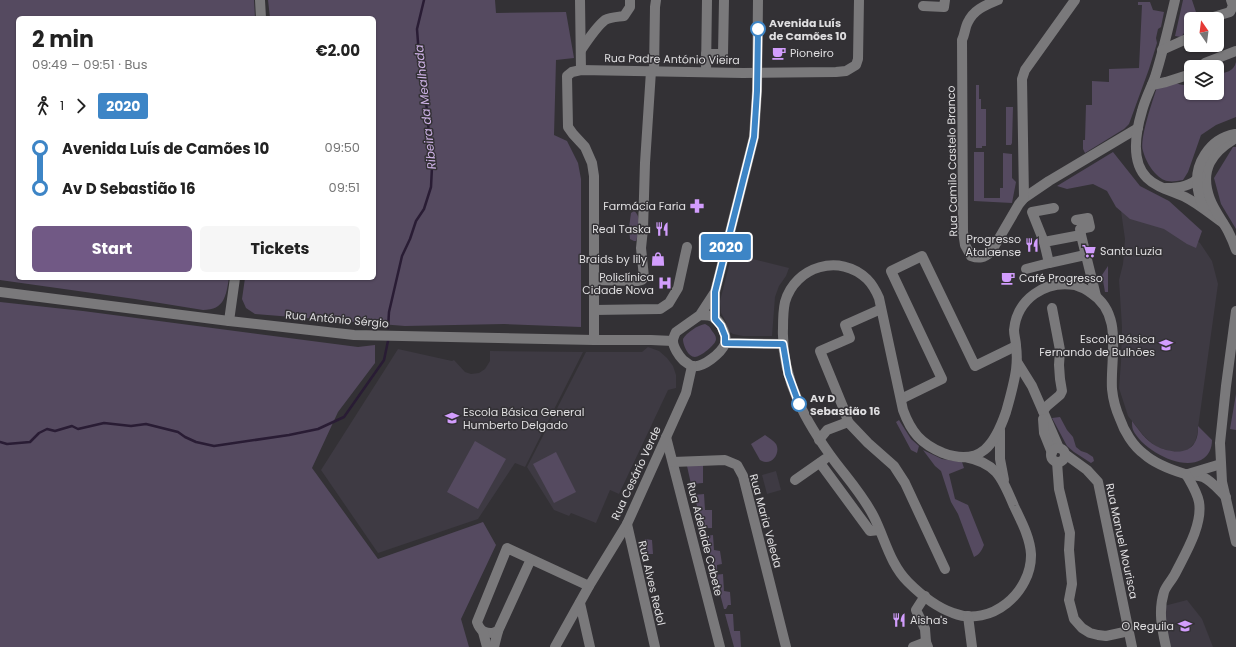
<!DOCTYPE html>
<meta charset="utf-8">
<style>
:root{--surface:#fff;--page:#f6f6f6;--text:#222;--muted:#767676;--accent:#715985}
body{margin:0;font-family:Poppins,sans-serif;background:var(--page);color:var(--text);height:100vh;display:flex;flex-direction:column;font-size:15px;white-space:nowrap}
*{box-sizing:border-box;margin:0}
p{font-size:13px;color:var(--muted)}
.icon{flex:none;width:22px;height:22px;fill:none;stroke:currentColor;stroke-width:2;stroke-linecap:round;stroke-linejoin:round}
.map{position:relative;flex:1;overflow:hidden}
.drawer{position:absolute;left:16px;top:16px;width:360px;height:264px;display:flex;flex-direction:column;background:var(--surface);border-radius:6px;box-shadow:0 1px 3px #0004}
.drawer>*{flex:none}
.badge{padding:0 8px;border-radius:3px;font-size:14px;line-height:26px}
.needle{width:26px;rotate:346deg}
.controls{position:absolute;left:1184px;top:12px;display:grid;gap:8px}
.controls a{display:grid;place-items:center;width:40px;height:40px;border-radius:6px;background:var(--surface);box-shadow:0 1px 3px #0004;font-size:20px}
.map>.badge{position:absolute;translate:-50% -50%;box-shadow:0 0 0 2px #fff}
.legs{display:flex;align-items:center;gap:6px;height:44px;padding:0 16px;font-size:13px}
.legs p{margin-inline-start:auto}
.overview{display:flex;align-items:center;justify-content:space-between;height:68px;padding:0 16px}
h1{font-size:22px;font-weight:700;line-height:30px}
.cta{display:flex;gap:8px;margin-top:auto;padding:8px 16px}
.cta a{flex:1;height:46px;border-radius:6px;background:var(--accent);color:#fff;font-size:16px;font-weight:700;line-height:46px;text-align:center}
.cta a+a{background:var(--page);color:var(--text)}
ul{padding:0 16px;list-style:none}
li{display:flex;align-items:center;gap:14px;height:40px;font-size:15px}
li i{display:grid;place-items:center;width:6px;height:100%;margin:0 5px;background:currentColor}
li i::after{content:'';width:10px;height:10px;margin:-5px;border:3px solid;border-radius:50%;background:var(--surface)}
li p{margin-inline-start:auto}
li:first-child i{background:linear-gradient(#0000 50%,currentColor 0)}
li:last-child i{background:linear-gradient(currentColor 50%,#0000 0)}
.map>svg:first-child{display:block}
</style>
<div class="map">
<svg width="1236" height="647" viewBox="0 0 1236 647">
<rect width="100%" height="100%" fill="#333135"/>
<g fill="#3e3a43">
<polygon points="1121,211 1183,230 1200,243 1212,261 1218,284 1197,435 1195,442 1189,449 1185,451 1182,452 1169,451 1155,446 1144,436 1128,416 1119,388 1121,362 1122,327 1119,280 1123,264 1125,239"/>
<polygon points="732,254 789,268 786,276 779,286 775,297 772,336 743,336 733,334 728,331 726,322 721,313 720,301"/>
<polygon points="648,347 659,351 667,358 673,366 676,375 676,388 668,390 619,494 610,490 596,523 571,513 569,516 554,510 527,467 586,352 642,352"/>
<polygon points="398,349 452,361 454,360 465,372 471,374 479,373 485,369 490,361 490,351 583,352 525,467 515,463 478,519 378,553 321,470"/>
<polygon points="776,471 781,490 767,494 762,475"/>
<polygon points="1187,600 1202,619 1213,647 1169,647 1164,606"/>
</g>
<g fill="#554a60">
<path d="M0 0H254L255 18H18V278H229C226 295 225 310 203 310L135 299 0 280Z"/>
<polygon points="268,0 495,0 496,13 566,12 574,58 556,60 554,135 567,141 578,163 581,179 581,327 504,324 405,326 255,314 246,308 242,299 245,278 374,278 374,18 270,18"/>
<polygon points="1183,0 1192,0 1198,18 1191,19 1191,24 1181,37 1175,36"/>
<polygon points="1138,2 1150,2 1153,10 1164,12 1161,27 1158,29 1156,38 1157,43 1149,69 1129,124 1124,129 1085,153 1083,149 1083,140 1085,140 1086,105 1092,105 1092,81 1109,82 1109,69 1139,68 1142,5 1138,5"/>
<path d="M1236 62V117L1216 125 1201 135 1188 172 1183 180C1172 182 1165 183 1157 175 1151 170 1145 159 1143 151 1139 139 1153 100 1157 87L1174 82C1180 85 1184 86 1191 84V93H1217V75C1225 72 1234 72 1236 62Z"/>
<polygon points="976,85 979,85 979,99 981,99 981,109 986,109 986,146 982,146 982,148 976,148"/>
<polygon points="1006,107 1013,107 1012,143 1011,145 1006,145"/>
<polygon points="1233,147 1236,147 1236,229 1221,204 1214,178"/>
<polygon points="974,152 984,152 984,198 1000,198 1000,188 1003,188 1003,153 1012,154 1012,178 1016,182 1012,203 974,201"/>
<polygon points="1113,152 1140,186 1169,201 1202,231 1196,248 1187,244 1164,229 1130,219 1116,207 1107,191 1093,184 1067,189 1057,186"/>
<path d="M634 211C642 216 639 233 636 241H634L630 239 629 228 631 213Z"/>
<polygon points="1108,266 1108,292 1105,292 1102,275"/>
<polygon points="0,302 83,311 358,347 375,345 375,363 338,412 312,468 378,559 483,522 496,545 461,619 469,647 0,647"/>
<path d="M705 324C709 326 710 327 712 331 714 333 716 336 716 339 716 345 700 357 695 357 688 357 683 345 683 339 686 333 698 325 705 324Z"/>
<polygon points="1236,394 1236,430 1230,429"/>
<polygon points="1060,417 1067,430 1073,437 1076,447 1081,451 1087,453 1093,457 1094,461 1091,463 1074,452 1067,446 1052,418"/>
<polygon points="899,420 911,439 919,446 917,453 911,450 896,422"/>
<path d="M1132 421C1138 429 1146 441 1156 446 1168 452 1188 456 1195 442 1198 437 1198 431 1198 426L1212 440C1212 448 1209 456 1201 460 1180 471 1142 449 1133 430 1132 427 1132 424 1132 421Z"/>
<path d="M765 435C769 438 774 441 776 444 780 451 775 462 766 462 764 462 762 461 760 460L751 444Z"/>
<polygon points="475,441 506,459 478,509 447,492"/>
<path d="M923 450 942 459 962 462 964 468 949 474 955 499 968 505 984 545C982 550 979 555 974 557L958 514 951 502 941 471 935 466Z"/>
<polygon points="556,452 576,492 554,503 533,464"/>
<polygon points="703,465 703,483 691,484 687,466"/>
<polygon points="704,494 705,510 712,510 712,528 703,528 694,495"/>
<polygon points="713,535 714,550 720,551 722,564 717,565 717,571 714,571 706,536"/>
<polygon points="645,539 652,540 653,554 645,554 643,547"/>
<polygon points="723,574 724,591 730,592 731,605 728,605 726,609 724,609 715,575"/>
<polygon points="725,614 733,614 734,631 740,631 741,647 734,647"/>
</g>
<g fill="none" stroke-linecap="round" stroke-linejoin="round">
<g stroke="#291c34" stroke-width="2.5">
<polyline points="388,328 389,312 402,256 410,239 416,221 424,209 431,187 432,167 426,101 419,56 417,29 424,0"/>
<polyline points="0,442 7,444 30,442 39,433 47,429 55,431 72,426 78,429 104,423 131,426 146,424 178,432 185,437 196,442 214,446 289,435 318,429 344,417 384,360 388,341"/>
</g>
<g stroke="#7a797b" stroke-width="10">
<polyline points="260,0 261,18"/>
<polyline points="580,0 581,70"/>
<path d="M998 0C986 5 974 9 968 22 965 27 965 34 962 40L963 232 965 245 971 256C979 259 984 258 991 252L1019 204 1024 198 1049 181 1138 128"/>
<path d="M1175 0C1169 25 1163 52 1155 77 1151 88 1145 99 1142 111 1136 131 1130 161 1147 178 1157 188 1172 191 1185 197 1199 204 1210 214 1223 223"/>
<polyline points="923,6 944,7 945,0"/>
<polyline points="1207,19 1230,12 1233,6 1231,0"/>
<path d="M581 50C587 41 597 26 605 20 611 17 618 17 624 16L630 7V0"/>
<polyline points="1162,50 1191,37"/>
<polyline points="706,54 723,54 724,0"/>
<polyline points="1203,67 1205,63 1236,51"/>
<polyline points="654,71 655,7 656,0"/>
<polyline points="706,72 707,0"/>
<polyline points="1152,85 1166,82 1191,74"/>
<path d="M1236 138C1212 152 1199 170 1210 199 1214 210 1222 220 1228 231 1231 237 1234 244 1236 250"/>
<path d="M1166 188C1180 188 1191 186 1201 176"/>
<polyline points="1024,198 1022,79 1025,70 1075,0"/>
<path d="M1204 208C1201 203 1199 196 1198 190 1193 165 1209 139 1235 134"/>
<polyline points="1076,220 1088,218 1090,227 1080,229 1081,235"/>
<polyline points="1044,242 1032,212 1054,208"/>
<polyline points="1085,255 1049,263 1044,242 1081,235 1096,296"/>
<polyline points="1026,269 1049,263"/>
<polyline points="594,280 638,281 642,280 644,277 641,248 643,229 645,163 651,71"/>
<polyline points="0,292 229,321 354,335 594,340 651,340 673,341"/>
<polyline points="594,310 660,309 669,303 678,288 687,247"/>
<polyline points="1236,311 1226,386 1220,443 1222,482 1236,542"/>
<path d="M700 315C706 315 711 315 715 318 721 323 728 336 725 344 721 353 703 368 693 366 690 366 686 362 683 360 679 356 673 347 673 341 673 338 675 334 676 332L700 315 715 292"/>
<polyline points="715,319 715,292 754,137 757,91 758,0"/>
<polyline points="229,321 235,278"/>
<polyline points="594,340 594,176 592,163 585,147 573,134 568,127 567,76 572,72 581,70 743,73 836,72 846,71 856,65 858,59 859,0"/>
<polyline points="725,343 783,344"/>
<polyline points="1017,362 1032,386 1059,448"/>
<polyline points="901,399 942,379 891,271 922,256 975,366 1016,346"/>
<polyline points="1043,411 1047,406 1060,395 1062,391 1060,379 1059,365 1060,350 1052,308"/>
<polyline points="1043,419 1044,433 1052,453"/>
<polyline points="848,422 845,412 820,351 850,338 845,325 881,309"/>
<polyline points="1000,430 1000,459 1004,480"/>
<polyline points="666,437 720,647"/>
<polyline points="819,440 827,430 848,422 868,443 894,466 905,483 945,569"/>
<circle cx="1058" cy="455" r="7"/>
<polyline points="1065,454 1087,470 1098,482 1132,647"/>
<path d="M965 457C997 463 1002 478 1014 506 1021 521 1030 537 1031 554 1032 592 991 628 953 613 936 607 920 594 908 582 890 564 885 539 874 517 864 497 849 480 836 463 806 423 781 379 783 328 783 319 783 311 785 302 795 266 840 253 867 279 873 285 876 291 879 298L903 410C911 432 921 444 943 453 981 467 995 444 1006 412 1010 398 1014 384 1016 370 1017 362 1017 353 1016 346 1016 340 1014 336 1014 330 1017 299 1045 280 1075 285 1081 287 1086 289 1091 293 1124 314 1110 357 1112 389 1113 399 1116 410 1120 419 1124 431 1133 446 1144 454 1154 463 1172 470 1185 474 1191 476 1197 475 1203 477 1212 481 1219 490 1226 497"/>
<polyline points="673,462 725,460 737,465 743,476 786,647"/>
<polyline points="1057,462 1059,489 1070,533 1069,550 1072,584 1069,600 1074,619 1082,628 1090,633 1098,635 1106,636 1129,631"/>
<polyline points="820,463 870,531 879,530"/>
<polyline points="1188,474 1221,464"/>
<polyline points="795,480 825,459"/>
<polyline points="627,524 655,647"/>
<path d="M531 559 498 631 493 633C484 633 480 631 477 622L507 548 589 586"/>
<polyline points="925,596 916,610 925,629 926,642 928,647"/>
<polyline points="580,603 590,647"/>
<polyline points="968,616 972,647"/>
<polyline points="483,632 487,647"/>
<polyline points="494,647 498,631"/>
<polyline points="555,647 589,586 627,524 686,393 692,366"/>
<polyline points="913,647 926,642"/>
<path d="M1166 647C1162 629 1158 611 1164 592 1166 586 1172 580 1175 574 1185 554 1203 525 1199 502 1197 492 1191 483 1186 474"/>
</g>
</g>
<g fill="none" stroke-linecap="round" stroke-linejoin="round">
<defs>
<polyline id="line-1" points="758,29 757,91 754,137 715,292 715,319 721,326 725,336 725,343 783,344 788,374 799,404"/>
</defs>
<use href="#line-1" stroke="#fff" stroke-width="9"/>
<use href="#line-1" stroke="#3d85c6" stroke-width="6"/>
</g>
<defs>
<symbol id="cafe-bare" viewBox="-9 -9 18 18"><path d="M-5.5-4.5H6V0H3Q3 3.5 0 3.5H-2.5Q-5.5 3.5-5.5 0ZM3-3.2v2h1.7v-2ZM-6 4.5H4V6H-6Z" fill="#d29dfd" stroke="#333135" stroke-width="2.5" paint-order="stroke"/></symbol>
<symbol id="pharmacy-bare" viewBox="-9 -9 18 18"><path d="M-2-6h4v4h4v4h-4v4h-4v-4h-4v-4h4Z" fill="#d29dfd" stroke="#333135" stroke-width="2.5" paint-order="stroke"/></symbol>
<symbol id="restaurant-bare" viewBox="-9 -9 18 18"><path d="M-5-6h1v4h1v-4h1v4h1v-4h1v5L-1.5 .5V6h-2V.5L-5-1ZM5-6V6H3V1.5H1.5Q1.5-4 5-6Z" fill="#d29dfd" stroke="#333135" stroke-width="2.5" paint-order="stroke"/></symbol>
<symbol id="supermarket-bare" viewBox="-9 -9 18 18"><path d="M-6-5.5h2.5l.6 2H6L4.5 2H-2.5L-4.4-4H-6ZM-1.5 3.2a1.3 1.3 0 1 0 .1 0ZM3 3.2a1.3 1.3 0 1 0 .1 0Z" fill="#d29dfd" stroke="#333135" stroke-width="2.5" paint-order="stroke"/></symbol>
<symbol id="shop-bare" viewBox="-9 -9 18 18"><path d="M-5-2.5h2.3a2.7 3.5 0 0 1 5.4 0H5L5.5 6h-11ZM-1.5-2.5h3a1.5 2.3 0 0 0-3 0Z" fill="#d29dfd" stroke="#333135" stroke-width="2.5" paint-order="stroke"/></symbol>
<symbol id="hospital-bare" viewBox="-9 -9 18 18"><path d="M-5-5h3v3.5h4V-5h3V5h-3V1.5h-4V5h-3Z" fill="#d29dfd" stroke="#333135" stroke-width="2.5" paint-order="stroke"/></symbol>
<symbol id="school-bare" viewBox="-9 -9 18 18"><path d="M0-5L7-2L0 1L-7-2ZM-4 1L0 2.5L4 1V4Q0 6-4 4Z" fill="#d29dfd" stroke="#333135" stroke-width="2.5" paint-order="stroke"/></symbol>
</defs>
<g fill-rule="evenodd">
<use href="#cafe-bare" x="769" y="43" width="20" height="20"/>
<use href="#pharmacy-bare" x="687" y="196" width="20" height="20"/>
<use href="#restaurant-bare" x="652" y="219" width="20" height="20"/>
<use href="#restaurant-bare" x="1022" y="235" width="20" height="20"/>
<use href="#supermarket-bare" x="1079" y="241" width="20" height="20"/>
<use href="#shop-bare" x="648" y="249" width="20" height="20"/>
<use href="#cafe-bare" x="998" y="268" width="20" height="20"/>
<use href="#hospital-bare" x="655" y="273" width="20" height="20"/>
<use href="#school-bare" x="1156" y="335" width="20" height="20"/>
<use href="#school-bare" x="442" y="408" width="20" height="20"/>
<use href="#restaurant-bare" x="889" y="610" width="20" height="20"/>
<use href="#school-bare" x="1175" y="616" width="20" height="20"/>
</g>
<g fill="#fff" stroke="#3d85c6" stroke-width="2">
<circle cx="758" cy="29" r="7"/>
<circle cx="799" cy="404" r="7"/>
</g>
<g text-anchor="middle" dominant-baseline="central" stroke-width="3" stroke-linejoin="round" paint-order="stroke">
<g font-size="11" font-weight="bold" fill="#dfdee0" stroke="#333135" text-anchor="start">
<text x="769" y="23">Avenida Luís<tspan x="769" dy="13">de Camões 10</tspan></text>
<text x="810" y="398">Av D<tspan x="810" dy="13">Sebastião 16</tspan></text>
</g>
<g font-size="11" fill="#dfdee0" stroke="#333135" text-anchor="end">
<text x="790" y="53" text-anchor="start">Pioneiro</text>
<text x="686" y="206">Farmácia Faria</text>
<text x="651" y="229">Real Taska</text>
<text x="1021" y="239">Progresso<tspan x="1021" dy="13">Atalaense</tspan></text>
<text x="1100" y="251" text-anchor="start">Santa Luzia</text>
<text x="647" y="259">Braids by lily</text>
<text x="654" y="277">Policlínica<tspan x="654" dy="13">Cidade Nova</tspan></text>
<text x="1019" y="278" text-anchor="start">Café Progresso</text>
<text x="1155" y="339">Escola Básica<tspan x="1155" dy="13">Fernando de Bulhões</tspan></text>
<text x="463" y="412" text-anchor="start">Escola Básica General<tspan x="463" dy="13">Humberto Delgado</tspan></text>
<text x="910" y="620" text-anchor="start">Aisha's</text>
<text x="1174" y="626">O Reguila</text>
</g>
<g font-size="11" fill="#dfdee0" stroke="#333135">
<text transform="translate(672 59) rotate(1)">Rua Padre António Vieira</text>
<text transform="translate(952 161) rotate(-91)">Rua Camilo Castelo Branco</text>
<text transform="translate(337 319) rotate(5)">Rua António Sérgio</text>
<text transform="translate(636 473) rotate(-65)">Rua Cesário Verde</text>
<text transform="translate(766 521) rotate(75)">Rua Maria Veleda</text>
<text transform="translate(705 539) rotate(76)">Rua Adelaide Cabete</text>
<text transform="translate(1122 541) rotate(78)">Rua Manuel Mourisca</text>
<text transform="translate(652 583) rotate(77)">Rua Alves Redol</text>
</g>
<g font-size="12" font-style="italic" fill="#ceb2e6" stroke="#333135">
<text transform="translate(425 107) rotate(-96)">Ribeira da Mealhada</text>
</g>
</g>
</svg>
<div class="controls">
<a><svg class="needle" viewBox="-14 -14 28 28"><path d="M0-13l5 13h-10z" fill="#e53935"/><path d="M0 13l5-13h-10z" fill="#767676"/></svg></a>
<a><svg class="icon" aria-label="layers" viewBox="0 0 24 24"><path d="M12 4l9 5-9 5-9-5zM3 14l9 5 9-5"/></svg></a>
</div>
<b class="badge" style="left:726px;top:247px;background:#3d85c6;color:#fff">2020</b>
<section class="drawer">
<div class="overview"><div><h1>2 min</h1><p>09:49 – 09:51 · Bus</p></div><b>€2.00</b></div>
<div class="legs"><svg class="icon" aria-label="walk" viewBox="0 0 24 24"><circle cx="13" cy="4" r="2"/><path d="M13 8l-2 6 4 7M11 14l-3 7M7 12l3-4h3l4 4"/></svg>1<svg class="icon" aria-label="forward" viewBox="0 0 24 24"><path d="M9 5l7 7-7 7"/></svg><b class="badge" style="background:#3d85c6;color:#fff">2020</b></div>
<ul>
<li><i style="color:#3d85c6"></i><b>Avenida Luís de Camões 10</b><p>09:50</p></li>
<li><i style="color:#3d85c6"></i><b>Av D Sebastião 16</b><p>09:51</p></li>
</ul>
<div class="cta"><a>Start</a><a>Tickets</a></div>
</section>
</div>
